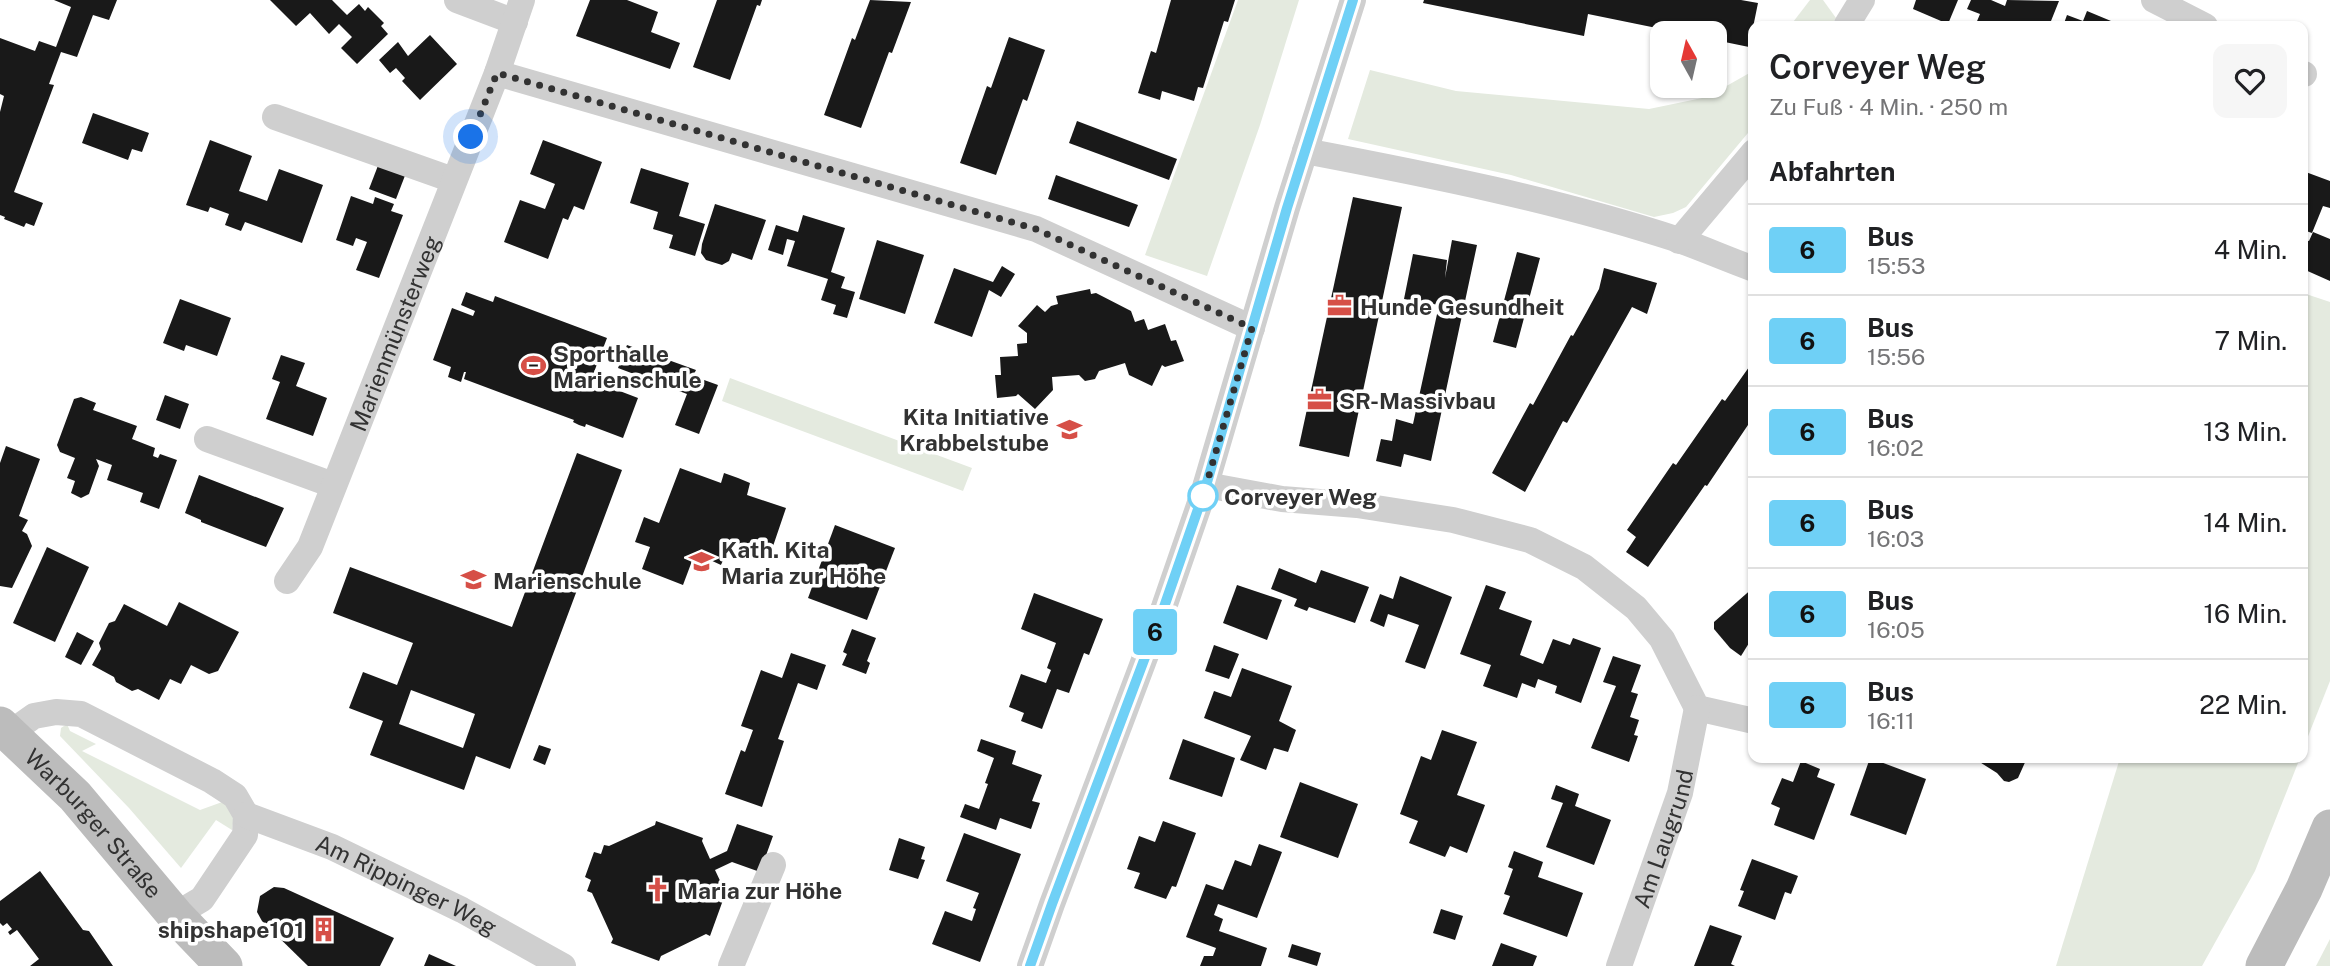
<!DOCTYPE html>
<html lang="de">
<meta charset="utf-8">
<style>
:root{--surface:#fff;--page:#f6f6f6;--text:#202124;--muted:#757577;--line:#e0e0e0}
body{margin:0;font-family:"Public Sans",sans-serif;background:var(--page);color:var(--text);height:100vh;display:flex;flex-direction:column;font-size:26px;white-space:nowrap}
*{box-sizing:border-box;margin:0}
p{font-size:23px;color:var(--muted)}
.icon{flex:none;width:38px;height:38px;fill:none;stroke:currentColor;stroke-width:2;stroke-linecap:round;stroke-linejoin:round}
.map{position:relative;flex:1;overflow:hidden}
.side{position:absolute;left:1748px;top:21px;width:560px;height:742px;display:flex;flex-direction:column;background:var(--surface);border-radius:14px;box-shadow:0 2px 5px #0004}
.side>*{flex:none}
.badge{padding:0 14px;border-radius:5px;font-size:24px;line-height:46px}
.needle{width:46px;rotate:352deg}
.controls{position:absolute;left:1650px;top:21px;display:grid;gap:14px}
.controls a{display:grid;place-items:center;width:77px;height:77px;border-radius:14px;background:var(--surface);box-shadow:0 2px 5px #0004;font-size:35px}
.you{position:absolute;width:35px;height:35px;margin:-18px;border:5px solid #fff;border-radius:50%;background:#1a73e8;box-shadow:0 0 0 10px #1a73e833}
.map>.badge{position:absolute;translate:-50% -50%;box-shadow:0 0 0 4px #fff}
h2{padding:0 21px;font-size:26px;line-height:63px}
.round{display:grid;place-items:center;flex:none;width:74px;height:74px;border-radius:14px;background:var(--page)}
.head{display:flex;align-items:center;justify-content:space-between;height:119px;padding:0 21px}
h1{font-size:33px;font-weight:600;line-height:52px}
ul{padding:0;list-style:none}
li{display:flex;align-items:center;gap:21px;height:91px;padding:0 21px;border-top:2px solid var(--line)}
li div{flex:1}
li b{display:block;font-size:26px}
li em{font-style:normal}
li .badge{min-width:77px;font-weight:700;text-align:center}
.map>svg:first-child{display:block}
</style>
<div class="map">
<svg width="2330" height="966" viewBox="0 0 2330 966">
<rect width="100%" height="100%" fill="#fff"/>
<g fill="#e4eadf">
<polygon points="1238,0 1299,0 1260,125 1207,276 1145,255"/>
<polygon points="1810,0 1823,0 1836,18 1830,26 1790,26"/>
<polygon points="1370,70 1456,91 1649,109 1707,97 1753,71 1753,127 1686,207 1673,213 1654,217 1511,175 1348,139"/>
<polygon points="2303,293 2330,302 2330,681 2303,749"/>
<polygon points="730,378 972,468 963,491 722,401"/>
<polygon points="67,724 70,731 96,744 82,751 200,810 225,801 234,816 232,830 216,820 181,868 129,808 60,736 61,728"/>
<polygon points="2120,758 2300,758 2255,871 2202,966 2056,966"/>
<polygon points="2330,939 2330,966 2316,966"/>
</g>
<g fill="#191919" fill-rule="evenodd">
<polygon points="54,0 117,0 109,20 93,15 77,57 61,52 49,84 54,85 14,192 43,203 34,226 26,223 24,227 4,219 5,217 0,215 0,112 4,96 0,94 0,38 35,51 39,41 56,47 71,7"/>
<polygon points="270,0 332,0 347,15 359,4 365,11 368,7 384,23 381,26 388,34 357,64 341,48 352,37 339,24 329,34 310,13 296,26"/>
<polygon points="590,0 627,0 658,12 651,32 680,43 670,69 576,36"/>
<polygon points="717,0 762,0 760,6 757,5 730,80 693,67"/>
<polygon points="870,0 911,2 892,53 889,52 861,128 824,115 852,38 855,40"/>
<polygon points="1171,0 1235,0 1228,22 1224,21 1203,88 1198,87 1194,101 1162,91 1160,100 1138,93 1151,51 1156,53"/>
<polygon points="1424,0 1741,0 1758,3 1749,47 1715,40 1715,33 1681,33 1588,14 1584,36 1423,3"/>
<polygon points="1916,0 1958,0 1948,24 1913,9"/>
<polygon points="1971,0 1991,0 2005,6 2007,0 2059,1 2049,26 2027,26 2013,21 2011,26 1975,26 1980,14 1967,9"/>
<polygon points="2087,11 2123,26 2063,26 2067,15 2083,21"/>
<polygon points="430,35 457,64 420,100 402,81 405,78 396,68 390,73 379,60 398,42 408,56"/>
<polygon points="1009,37 1045,50 1027,101 1023,99 996,175 960,163 987,86 991,88"/>
<polygon points="93,113 149,133 142,152 132,149 128,160 82,143"/>
<polygon points="1077,121 1177,159 1169,180 1069,143"/>
<polygon points="210,140 252,156 239,191 267,201 279,169 323,185 302,243 245,222 241,231 225,225 229,214 210,207 208,212 186,205"/>
<polygon points="543,140 602,162 584,210 574,206 568,220 563,218 548,259 504,242 520,200 545,209 555,184 530,174"/>
<polygon points="379,163 406,173 396,199 369,189"/>
<polygon points="641,168 689,183 679,216 705,224 695,256 669,248 673,235 653,229 658,212 630,203"/>
<polygon points="2303,171 2330,181 2330,208 2323,206 2312,233 2303,230"/>
<polygon points="1056,175 1138,205 1129,227 1048,199"/>
<polygon points="351,196 373,204 375,197 394,204 391,211 403,215 379,278 356,270 367,242 356,238 353,246 336,240"/>
<polygon points="1353,197 1402,207 1349,457 1299,446"/>
<polygon points="715,204 766,220 752,260 732,253 729,261 722,265 706,260 701,253 702,244"/>
<polygon points="803,215 845,228 831,272 845,277 841,288 855,292 847,318 833,314 836,305 821,300 828,279 787,266 795,241 787,239 783,255 768,250 776,225 798,232"/>
<polygon points="2313,232 2330,239 2330,281 2303,269 2303,244 2305,240 2309,241"/>
<polygon points="877,240 924,255 905,314 859,299"/>
<polygon points="1452,240 1477,245 1431,461 1404,454 1401,467 1376,461 1381,439 1392,441 1396,419 1413,424 1439,305 1404,299 1413,254 1447,260 1445,278"/>
<polygon points="1517,252 1540,258 1516,348 1493,342"/>
<polygon points="1002,266 1015,274 1001,297 989,290 972,337 934,323 954,268 993,282"/>
<polygon points="1604,268 1657,283 1647,314 1632,307 1567,423 1563,421 1525,492 1492,473 1530,403 1533,405 1571,335 1573,336 1586,313 1599,289"/>
<polygon points="1090,289 1091,294 1096,293 1131,311 1135,322 1144,319 1148,330 1165,324 1171,341 1176,340 1184,361 1165,367 1162,365 1152,386 1129,375 1125,363 1099,371 1095,379 1085,381 1079,375 1052,377 1053,390 1035,409 1018,394 1016,396 997,398 995,375 1001,375 1000,357 1018,356 1017,344 1027,343 1027,333 1018,326 1037,305 1045,312 1051,306 1058,304 1056,296"/>
<polygon points="466,292 493,302 495,296 607,338 591,380 638,398 623,438 586,424 585,427 579,425 573,422 574,420 464,379 466,372 464,372 461,382 448,377 451,367 433,360 452,308 473,316 475,311 461,305"/>
<polygon points="180,299 231,318 217,356 186,345 184,351 163,343"/>
<polygon points="627,345 696,370 693,376 718,385 699,434 675,425 687,394 618,368"/>
<polygon points="281,355 305,363 296,386 327,398 313,436 266,419 280,382 272,379"/>
<polygon points="1754,360 1754,420 1752,419 1707,486 1705,485 1648,567 1626,552 1636,537 1627,530 1673,463 1676,465 1722,399 1725,401"/>
<polygon points="165,395 189,404 180,429 156,420"/>
<polygon points="81,397 96,403 93,410 137,426 132,439 155,448 153,456 158,458 160,454 177,460 159,509 140,502 143,493 107,480 112,465 96,459 99,466 89,494 81,498 71,493 75,481 67,478 75,458 60,452 57,445 74,399"/>
<polygon points="6,446 40,459 19,516 28,520 22,531 27,534 32,546 12,588 0,586 0,463"/>
<path d="M577 453 622 470 510 769 476 756 464 790 370 755 383 721 349 708 363 672 397 685 413 643 333 613 350 567 512 627ZM411 690 475 714 463 748 399 724Z"/>
<polygon points="680,468 721,483 724,473 738,478 750,483 747,495 786,508 770,555 731,541 721,565 695,553 683,585 642,569 650,547 635,542 644,517 659,523"/>
<polygon points="199,475 284,508 266,547 201,522 201,520 185,513"/>
<polygon points="835,525 895,548 867,620 808,598"/>
<polygon points="47,547 89,567 55,642 13,623"/>
<polygon points="1279,568 1316,583 1321,570 1369,587 1355,623 1309,607 1307,611 1294,606 1297,599 1271,589"/>
<polygon points="1400,576 1452,597 1425,669 1405,662 1419,625 1388,614 1384,627 1370,621 1380,594 1393,599"/>
<polygon points="1237,585 1282,600 1267,640 1223,623"/>
<polygon points="1486,585 1506,592 1499,609 1532,621 1520,655 1543,664 1553,639 1570,645 1573,638 1601,648 1581,703 1555,693 1557,686 1538,679 1535,688 1522,683 1517,698 1483,686 1491,665 1460,654"/>
<polygon points="1754,587 1754,635 1741,656 1730,648 1714,629 1714,622"/>
<polygon points="1034,593 1103,619 1089,655 1084,653 1069,693 1057,689 1042,729 1021,721 1024,713 1009,707 1021,674 1046,683 1051,670 1047,668 1056,643 1021,629"/>
<polygon points="179,602 239,632 218,671 209,674 191,665 181,684 170,679 159,700 138,689 132,691 116,682 114,677 92,665 101,649 99,643 109,623 115,621 124,604 167,626"/>
<polygon points="852,629 876,638 867,661 870,663 866,674 842,665 847,654 843,652"/>
<polygon points="77,632 94,641 81,665 65,657"/>
<polygon points="1214,645 1239,654 1229,679 1205,671"/>
<polygon points="791,653 826,665 817,690 798,683 778,739 784,741 762,807 725,794 741,750 745,752 753,730 741,726 761,670 782,678"/>
<polygon points="1613,656 1641,665 1631,692 1638,694 1630,717 1639,720 1634,735 1638,736 1629,762 1591,748 1616,686 1603,682"/>
<polygon points="1242,668 1292,686 1279,721 1296,730 1288,752 1274,748 1266,770 1240,760 1251,736 1204,718 1214,691 1231,697"/>
<polygon points="1442,730 1477,742 1457,795 1485,805 1467,853 1450,846 1445,857 1409,843 1418,821 1400,814 1421,756 1431,760"/>
<polygon points="981,739 1016,751 1012,764 1042,775 1032,801 1040,803 1031,829 1000,818 996,830 960,817 965,804 979,809 988,784 985,783 994,758 977,751"/>
<polygon points="1183,739 1235,758 1222,797 1169,779"/>
<polygon points="539,745 551,749 545,765 533,760"/>
<polygon points="1870,758 1926,779 1906,835 1850,815"/>
<polygon points="1980,758 2027,758 2018,778 2009,782 2004,781 1997,773 1978,761"/>
<polygon points="1801,761 1820,769 1817,777 1835,784 1814,840 1774,825 1780,808 1771,804 1782,778 1793,782"/>
<polygon points="1300,782 1358,804 1338,858 1280,837"/>
<polygon points="1556,785 1579,794 1575,806 1611,820 1594,865 1546,847 1563,803 1551,799"/>
<polygon points="656,821 703,838 702,841 710,859 727,851 737,824 773,836 760,872 732,862 715,870 723,887 727,889 710,936 706,934 661,956 659,961 611,943 613,939 592,893 587,891 591,880 585,877 594,852 601,854 604,845 609,846 655,825"/>
<polygon points="1163,821 1196,833 1176,887 1172,886 1166,899 1134,888 1140,873 1127,869 1139,836 1155,842"/>
<polygon points="964,833 1021,854 980,962 932,944 945,911 972,921 976,909 973,908 979,893 946,881"/>
<polygon points="899,838 925,847 921,859 925,860 918,879 889,870"/>
<polygon points="1259,844 1282,852 1257,918 1218,904 1214,915 1223,919 1219,931 1267,948 1261,966 1200,966 1204,956 1213,956 1216,948 1186,937 1206,884 1223,890 1235,860 1251,866"/>
<polygon points="1514,851 1543,862 1538,877 1583,893 1567,937 1503,914 1510,896 1504,894 1513,869 1508,867"/>
<polygon points="1752,859 1798,876 1791,894 1785,892 1775,920 1738,906 1744,891 1740,890"/>
<polygon points="40,871 83,930 89,931 113,966 30,966 39,959 17,930 10,935 8,932 12,929 7,923 3,926 0,923 0,901"/>
<polygon points="274,887 284,888 394,938 380,966 308,966 262,921 257,912 260,896"/>
<polygon points="1441,909 1463,916 1455,940 1433,933"/>
<polygon points="1710,925 1742,936 1731,964 1735,966 1694,966"/>
<polygon points="1501,943 1537,956 1533,966 1492,966"/>
<polygon points="1292,944 1321,953 1317,966 1288,957"/>
<polygon points="429,954 456,966 424,966"/>
</g>
<g fill="none" stroke-linecap="round" stroke-linejoin="round">
<g stroke="#cfcfcf" stroke-width="26">
<polyline points="457,0 515,22"/>
<polyline points="2154,0 2205,26"/>
<polyline points="1846,26 1862,0"/>
<polyline points="497,73 1036,229 1252,328"/>
<polyline points="2303,74 2304,74"/>
<polyline points="275,117 453,180"/>
<path d="M1305 151C1431 175 1557 200 1679 240 1704 249 1729 260 1754 269"/>
<polyline points="1679,241 1754,152"/>
<polyline points="207,439 333,485"/>
<polyline points="1206,485 1282,499 1357,505 1453,520 1530,540 1584,567 1636,608 1662,639 1697,708 1754,721"/>
<path id="s1" d="M287 581 310 547 497 73 522 0"/>
<polyline points="10,733 34,716 56,712 81,714 212,781 235,796 246,815 245,835 202,899 175,915"/>
<path id="s2" d="M246 815 332 847 462 910 563 966"/>
<polyline points="731,966 773,865"/>
<polyline points="1030,966 1052,904 1164,607 1203,494 1287,208 1353,0"/>
<path id="s3" d="M1619 966 1680 793 1697 708"/>
</g>
<g stroke="#bcbcbc" stroke-width="37">
<path id="s4" d="M0 725 75 796 175 915 224 966"/>
<polyline points="2264,966 2304,889 2330,828"/>
</g>
</g>
<g fill="none" stroke-linecap="round" stroke-linejoin="round">
<defs>
<polyline id="line" points="1030,966 1052,904 1164,607 1205,489 1287,208 1353,0"/>
</defs>
<use href="#line" stroke="#fff" stroke-width="16"/>
<use href="#line" stroke="#6fd0f6" stroke-width="10"/>
<polyline stroke="#323232" stroke-width="7" stroke-dasharray="0 12.6" points="471,137 497,73 1036,229 1252,328 1203,496"/>
</g>
<defs>
<symbol id="office-bare" viewBox="-9 -9 18 18"><path d="M-6-3h4V-5.5h4V-3h4V5H-6ZM-1-4.5V-3h2v-1.5ZM-6 0V1H6V0Z" fill="#d64f47" stroke="#fff" stroke-width="2.5" paint-order="stroke"/></symbol>
<symbol id="stadium-bare" viewBox="-9 -9 18 18"><path d="M0-5a6.5 5 0 1 0 0 10a6.5 5 0 1 0 0-10ZM-3.5-1.8h7v3.6h-7Z" fill="#d64f47" stroke="#fff" stroke-width="2.5" paint-order="stroke"/></symbol>
<symbol id="school-bare" viewBox="-9 -9 18 18"><path d="M0-5L7-2L0 1L-7-2ZM-4 1L0 2.5L4 1V4Q0 6-4 4Z" fill="#d64f47" stroke="#fff" stroke-width="2.5" paint-order="stroke"/></symbol>
<symbol id="church-bare" viewBox="-9 -9 18 18"><path d="M-1.2-6h2.4v3.5h3.3v2.4h-3.3V6h-2.4V-.1h-3.3v-2.4h3.3Z" fill="#d64f47" stroke="#fff" stroke-width="2.5" paint-order="stroke"/></symbol>
<symbol id="building-bare" viewBox="-9 -9 18 18"><path d="M-4-6H4V6H1V3H-1V6H-4ZM-2.5-4.3h1.7v1.8h-1.7ZM.8-4.3h1.7v1.8H.8ZM-2.5-1h1.7V.8h-1.7ZM.8-1h1.7V.8H.8Z" fill="#d64f47" stroke="#fff" stroke-width="2.5" paint-order="stroke"/></symbol>
</defs>
<g fill-rule="evenodd">
<use href="#office-bare" x="1322" y="288" width="35" height="35"/>
<use href="#stadium-bare" x="516" y="348" width="35" height="35"/>
<use href="#office-bare" x="1302" y="382" width="35" height="35"/>
<use href="#school-bare" x="1052" y="412" width="35" height="35"/>
<use href="#school-bare" x="684" y="544" width="35" height="35"/>
<use href="#school-bare" x="456" y="562" width="35" height="35"/>
<use href="#church-bare" x="640" y="872" width="35" height="35"/>
<use href="#building-bare" x="306" y="912" width="35" height="35"/>
</g>
<circle fill="#fff" stroke="#6fd0f6" stroke-width="3.5" cx="1203" cy="496" r="14"/>
<g text-anchor="middle" dominant-baseline="central" stroke-width="7" stroke-linejoin="round" paint-order="stroke">
<g font-size="23" font-weight="bold" fill="#323232" stroke="#fff" text-anchor="start">
<text x="1360" y="306">Hunde Gesundheit</text>
<text x="553" y="353">Sporthalle<tspan x="553" dy="26">Marienschule</tspan></text>
<text x="1339" y="400">SR-Massivbau</text>
<text x="1049" y="416" text-anchor="end">Kita Initiative<tspan x="1049" dy="26">Krabbelstube</tspan></text>
<text x="721" y="549">Kath. Kita<tspan x="721" dy="26">Maria zur Höhe</tspan></text>
<text x="493" y="580">Marienschule</text>
<text x="677" y="890">Maria zur Höhe</text>
<text x="304" y="929" text-anchor="end">shipshape101</text>
</g>
<g font-size="23" fill="#323232" stroke="#fff">
<text stroke="none"><textPath href="#s1" startOffset="271">Marienmünsterweg</textPath></text>
<text stroke="none"><textPath href="#s4" startOffset="136">Warburger Straße</textPath></text>
<text stroke="none"><textPath href="#s3" startOffset="135">Am Laugrund</textPath></text>
<text stroke="none"><textPath href="#s2" startOffset="175">Am Rippinger Weg</textPath></text>
</g>
<g font-size="23" font-weight="bold" fill="#323232" stroke="#fff" text-anchor="start">
<text x="1224" y="496">Corveyer Weg</text>
</g>
</g>
</svg>
<div class="controls">
<a><svg class="needle" viewBox="-14 -14 28 28"><path d="M0-13l5 13h-10z" fill="#e53935"/><path d="M0 13l5-13h-10z" fill="#757577"/></svg></a>
</div>
<div class="you" style="left:471px;top:137px"></div>
<b class="badge" style="left:1155px;top:632px;background:#6fd0f6;color:#111">6</b>
<section class="side">
<div class="head"><div><h1>Corveyer Weg</h1><p>Zu Fuß · 4 Min. · 250 m</p></div><a class="round"><svg class="icon" aria-label="heart" viewBox="0 0 24 24"><path d="M12 20l-8-8c-3-5 5-10 8-4 3-6 11-1 8 4z"/></svg></a></div>
<h2>Abfahrten</h2>
<ul>
<li><span class="badge" style="background:#6fd0f6;color:#111">6</span><div><b>Bus</b><p>15:53</p></div><em>4 Min.</em></li>
<li><span class="badge" style="background:#6fd0f6;color:#111">6</span><div><b>Bus</b><p>15:56</p></div><em>7 Min.</em></li>
<li><span class="badge" style="background:#6fd0f6;color:#111">6</span><div><b>Bus</b><p>16:02</p></div><em>13 Min.</em></li>
<li><span class="badge" style="background:#6fd0f6;color:#111">6</span><div><b>Bus</b><p>16:03</p></div><em>14 Min.</em></li>
<li><span class="badge" style="background:#6fd0f6;color:#111">6</span><div><b>Bus</b><p>16:05</p></div><em>16 Min.</em></li>
<li><span class="badge" style="background:#6fd0f6;color:#111">6</span><div><b>Bus</b><p>16:11</p></div><em>22 Min.</em></li>
</ul>
</section>
</div>
